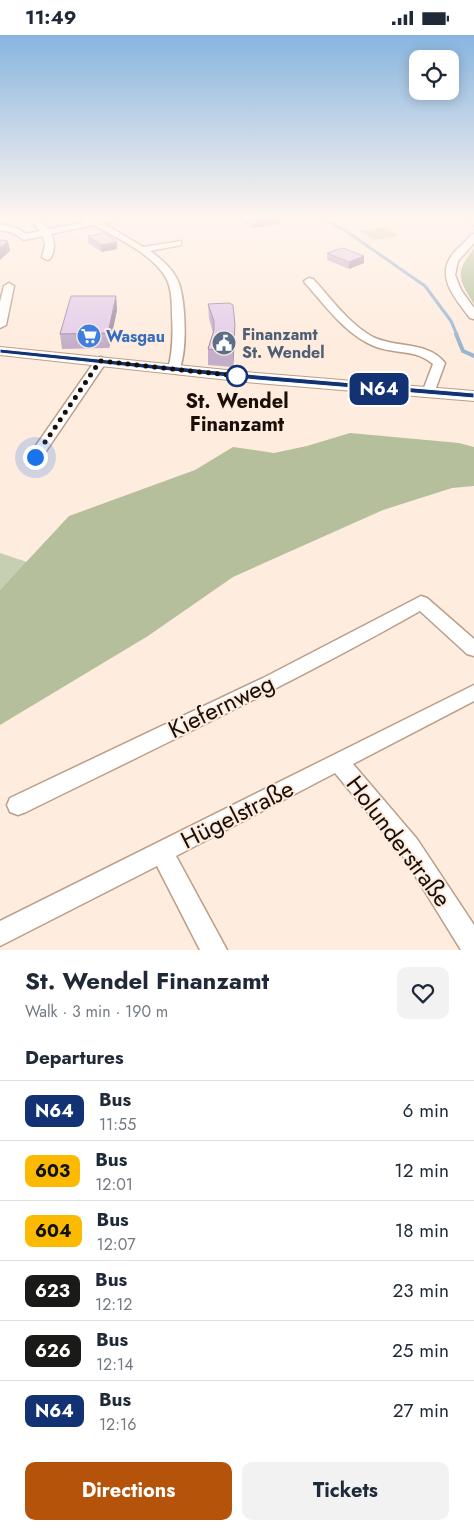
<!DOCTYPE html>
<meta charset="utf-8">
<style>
:root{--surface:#fff;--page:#f2f2f3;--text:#1f2937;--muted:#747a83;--line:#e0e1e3;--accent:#b45309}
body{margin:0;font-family:Jost,sans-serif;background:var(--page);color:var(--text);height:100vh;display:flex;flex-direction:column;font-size:19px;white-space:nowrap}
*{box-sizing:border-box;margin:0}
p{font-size:16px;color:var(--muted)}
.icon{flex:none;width:28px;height:28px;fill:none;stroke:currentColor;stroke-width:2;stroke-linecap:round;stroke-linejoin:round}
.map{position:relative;height:915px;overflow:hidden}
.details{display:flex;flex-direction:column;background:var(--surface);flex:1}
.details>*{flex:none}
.badge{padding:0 10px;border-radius:8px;font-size:18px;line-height:32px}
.fabs{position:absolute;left:409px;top:15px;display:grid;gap:10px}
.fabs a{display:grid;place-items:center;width:50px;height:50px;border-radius:10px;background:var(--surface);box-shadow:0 2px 12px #0003;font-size:25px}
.you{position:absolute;width:25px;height:25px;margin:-12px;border:4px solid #fff;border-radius:50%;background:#1a73e8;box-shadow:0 0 0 8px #1a73e833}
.map>.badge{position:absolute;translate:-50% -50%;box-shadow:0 0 0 2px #fff}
h2{padding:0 25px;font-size:19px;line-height:45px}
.round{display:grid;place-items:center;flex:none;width:52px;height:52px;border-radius:10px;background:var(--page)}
.headline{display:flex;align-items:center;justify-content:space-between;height:85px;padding:0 25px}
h1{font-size:24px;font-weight:700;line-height:38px}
.primary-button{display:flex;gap:10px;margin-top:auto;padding:10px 25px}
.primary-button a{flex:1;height:58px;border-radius:10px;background:var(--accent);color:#fff;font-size:20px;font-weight:700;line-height:58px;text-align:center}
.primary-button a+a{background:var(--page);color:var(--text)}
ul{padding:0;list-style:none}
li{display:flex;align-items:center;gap:15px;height:60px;padding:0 25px;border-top:1px solid var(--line)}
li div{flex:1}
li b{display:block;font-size:19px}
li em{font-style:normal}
li .badge{min-width:55px;font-weight:700;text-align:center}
.status{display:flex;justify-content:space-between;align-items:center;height:35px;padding:0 25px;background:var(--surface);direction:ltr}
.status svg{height:14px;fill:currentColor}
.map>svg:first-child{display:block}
</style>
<div class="status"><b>11:49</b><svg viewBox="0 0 49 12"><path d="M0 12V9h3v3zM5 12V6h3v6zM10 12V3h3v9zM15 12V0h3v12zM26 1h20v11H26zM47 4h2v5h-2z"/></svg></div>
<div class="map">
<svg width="474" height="915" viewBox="0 0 474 915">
<rect width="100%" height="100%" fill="#feecde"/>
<g fill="#c7cfb2">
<polygon points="386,192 398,201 374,205 359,196"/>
<polygon points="0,518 27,527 0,555"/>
</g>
<g fill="#b5bf9b">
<path d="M474 214V269C459 245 454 238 474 214Z"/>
<polygon points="350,398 459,408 474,412 474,451 452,453 383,475 233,542 148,601 0,690 0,555 69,481 195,435 233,412 274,418 307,411"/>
</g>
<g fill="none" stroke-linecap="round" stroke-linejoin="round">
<polyline stroke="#99b6d1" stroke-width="3" points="319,182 346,196 425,251 451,286 457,300"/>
<polyline stroke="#99b6d1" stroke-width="4" points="456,299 463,316 474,321"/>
<defs>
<g id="minor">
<path d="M35 182 38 183 48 194 85 187 78 182H89L95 185 108 182H125L103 188 143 212 181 206V210L150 216C161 224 171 232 177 244 186 261 188 320 178 337L174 338 168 334C173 316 173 298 172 280 172 269 172 255 167 245 156 221 116 202 93 190L51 199C55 207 55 216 50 224L47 225 42 222 45 210 43 201 24 205 13 198 0 195V189L19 194 26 199 40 196 31 185Z"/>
<polygon points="465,182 474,182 474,190"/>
<path d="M474 199V208L458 226 455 240 461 255 474 273V284L470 283C457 265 435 243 452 220 457 213 465 208 471 200Z"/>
<path d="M309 243 313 244C331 263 347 287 371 301 395 314 427 305 445 328L433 361H423L422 358 433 329C414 313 396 320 374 311 345 299 326 271 305 248L304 246Z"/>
<polygon points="9,248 14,251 6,290 0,293 0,267 4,251"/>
<polygon points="101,322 107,326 40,425 30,425 28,422 30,419 97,323"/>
<path d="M421 561 427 563 474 604V621L467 619 420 576C291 649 158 712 26 777L18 780 10 777 7 770 10 763 265 642Z"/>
<polygon points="474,650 474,666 353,729 417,804 474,890 474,915 461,915 401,818 335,738 176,821 227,915 200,915 157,831 0,911 0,886"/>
</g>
<polygon id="major" points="0,312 257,338 474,356 474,366 257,348 0,320"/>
</defs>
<use href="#minor" stroke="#ba9e89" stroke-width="3"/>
<use href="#major" stroke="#ba9e89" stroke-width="2"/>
<use href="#minor" fill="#fff" fill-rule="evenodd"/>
<use href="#major" fill="#fff" fill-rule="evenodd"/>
</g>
<g fill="#c4afca">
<polygon points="236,182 279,182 279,189 254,193 246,190"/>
<polygon points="88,201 117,207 117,214 102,217 88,208"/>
<polygon points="327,218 364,221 364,228 349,234 327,225"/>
<polygon points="116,261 117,275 109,313 62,314 60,299"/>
<polygon points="208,269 235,305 233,332 208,330 208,314 213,298 209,283"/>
</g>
<g fill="#a08fa4">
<polygon points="254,182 279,182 279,189 254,193"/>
<polygon points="8,206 10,216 0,225 0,213"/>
<polygon points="117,207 117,214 102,217 101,210"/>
<polygon points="364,221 364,228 349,234 349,227"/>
<polygon points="116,261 117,275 109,313 108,298"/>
<polygon points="235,290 235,305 233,332 233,317"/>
</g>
<g fill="#e4cceb" stroke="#a08fa4">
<polygon points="104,198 117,207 101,210 88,201"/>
<polygon points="0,205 8,206 0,213"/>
<polygon points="343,213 364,221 349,227 327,218"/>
<polygon points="71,261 116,261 108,298 60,299"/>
<polygon points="229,268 233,270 235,290 233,317 208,314 214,295 214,286 208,269"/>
</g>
<linearGradient id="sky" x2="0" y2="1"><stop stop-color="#88b5df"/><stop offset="0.59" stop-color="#fff6f0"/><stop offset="1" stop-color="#fff6f0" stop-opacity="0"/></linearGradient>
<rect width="474" height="310" fill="url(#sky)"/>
<polygon fill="#123274" stroke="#fff" points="0,314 257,340 474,358 474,363 257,345 0,318"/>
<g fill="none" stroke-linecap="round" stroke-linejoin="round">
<polyline stroke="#190f08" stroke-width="5" stroke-dasharray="0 9" points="35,422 100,326 237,341"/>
</g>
<defs>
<symbol id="supermarket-disc" viewBox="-11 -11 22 22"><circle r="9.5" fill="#3f7fe0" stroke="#feecde"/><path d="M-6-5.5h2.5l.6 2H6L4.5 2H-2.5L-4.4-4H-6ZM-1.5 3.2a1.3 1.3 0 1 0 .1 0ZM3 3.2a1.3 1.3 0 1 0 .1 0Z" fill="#fff"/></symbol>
<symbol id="civic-disc" viewBox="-11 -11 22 22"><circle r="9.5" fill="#5c6f8a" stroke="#feecde"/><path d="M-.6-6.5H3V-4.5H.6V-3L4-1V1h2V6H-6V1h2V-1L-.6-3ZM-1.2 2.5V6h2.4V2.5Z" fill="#fff"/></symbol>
</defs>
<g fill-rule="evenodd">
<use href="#supermarket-disc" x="75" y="287" width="28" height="28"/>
<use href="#civic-disc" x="210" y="294" width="28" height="28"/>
</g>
<circle fill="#fff" stroke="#123274" stroke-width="2.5" cx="237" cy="341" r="10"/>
<g text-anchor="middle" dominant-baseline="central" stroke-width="4" stroke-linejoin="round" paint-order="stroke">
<g font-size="16" font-weight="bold" fill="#4e5e75" stroke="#feecde" text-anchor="start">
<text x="242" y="299">Finanzamt<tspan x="242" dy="18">St. Wendel</tspan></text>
</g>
<g font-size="16" font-weight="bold" fill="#366cbe" stroke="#feecde" text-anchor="start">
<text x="106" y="301">Wasgau</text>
</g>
<g font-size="20" font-weight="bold" fill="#190f08" stroke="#feecde">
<text x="237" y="366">St. Wendel<tspan x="237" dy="23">Finanzamt</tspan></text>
</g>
<g font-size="24" fill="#190f08" stroke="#feecde">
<text transform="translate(221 671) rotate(-26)">Kiefernweg</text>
<text transform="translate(237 779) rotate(-27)">Hügelstraße</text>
<text transform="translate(399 806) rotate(53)">Holunderstraße</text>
</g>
</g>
</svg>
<div class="fabs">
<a><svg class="icon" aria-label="locate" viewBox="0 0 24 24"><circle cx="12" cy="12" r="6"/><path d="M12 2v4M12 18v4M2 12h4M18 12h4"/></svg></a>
</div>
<div class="you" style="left:35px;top:422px"></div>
<b class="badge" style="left:379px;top:354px;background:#123274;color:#fff">N64</b>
</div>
<section class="details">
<div class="headline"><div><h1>St. Wendel Finanzamt</h1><p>Walk · 3 min · 190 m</p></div><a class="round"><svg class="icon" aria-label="heart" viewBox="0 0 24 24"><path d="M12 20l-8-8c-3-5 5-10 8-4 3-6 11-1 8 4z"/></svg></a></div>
<h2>Departures</h2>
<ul>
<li><span class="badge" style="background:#123274;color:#fff">N64</span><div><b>Bus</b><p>11:55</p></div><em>6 min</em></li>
<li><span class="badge" style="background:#fbba00;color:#111">603</span><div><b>Bus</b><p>12:01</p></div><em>12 min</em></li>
<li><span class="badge" style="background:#fbba00;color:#111">604</span><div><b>Bus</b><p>12:07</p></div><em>18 min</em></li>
<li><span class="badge" style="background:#1a1a18;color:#fff">623</span><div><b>Bus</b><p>12:12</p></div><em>23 min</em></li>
<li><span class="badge" style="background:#1a1a18;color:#fff">626</span><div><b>Bus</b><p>12:14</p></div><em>25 min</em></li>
<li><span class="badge" style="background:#123274;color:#fff">N64</span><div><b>Bus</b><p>12:16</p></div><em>27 min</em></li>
</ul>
<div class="primary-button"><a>Directions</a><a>Tickets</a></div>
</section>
